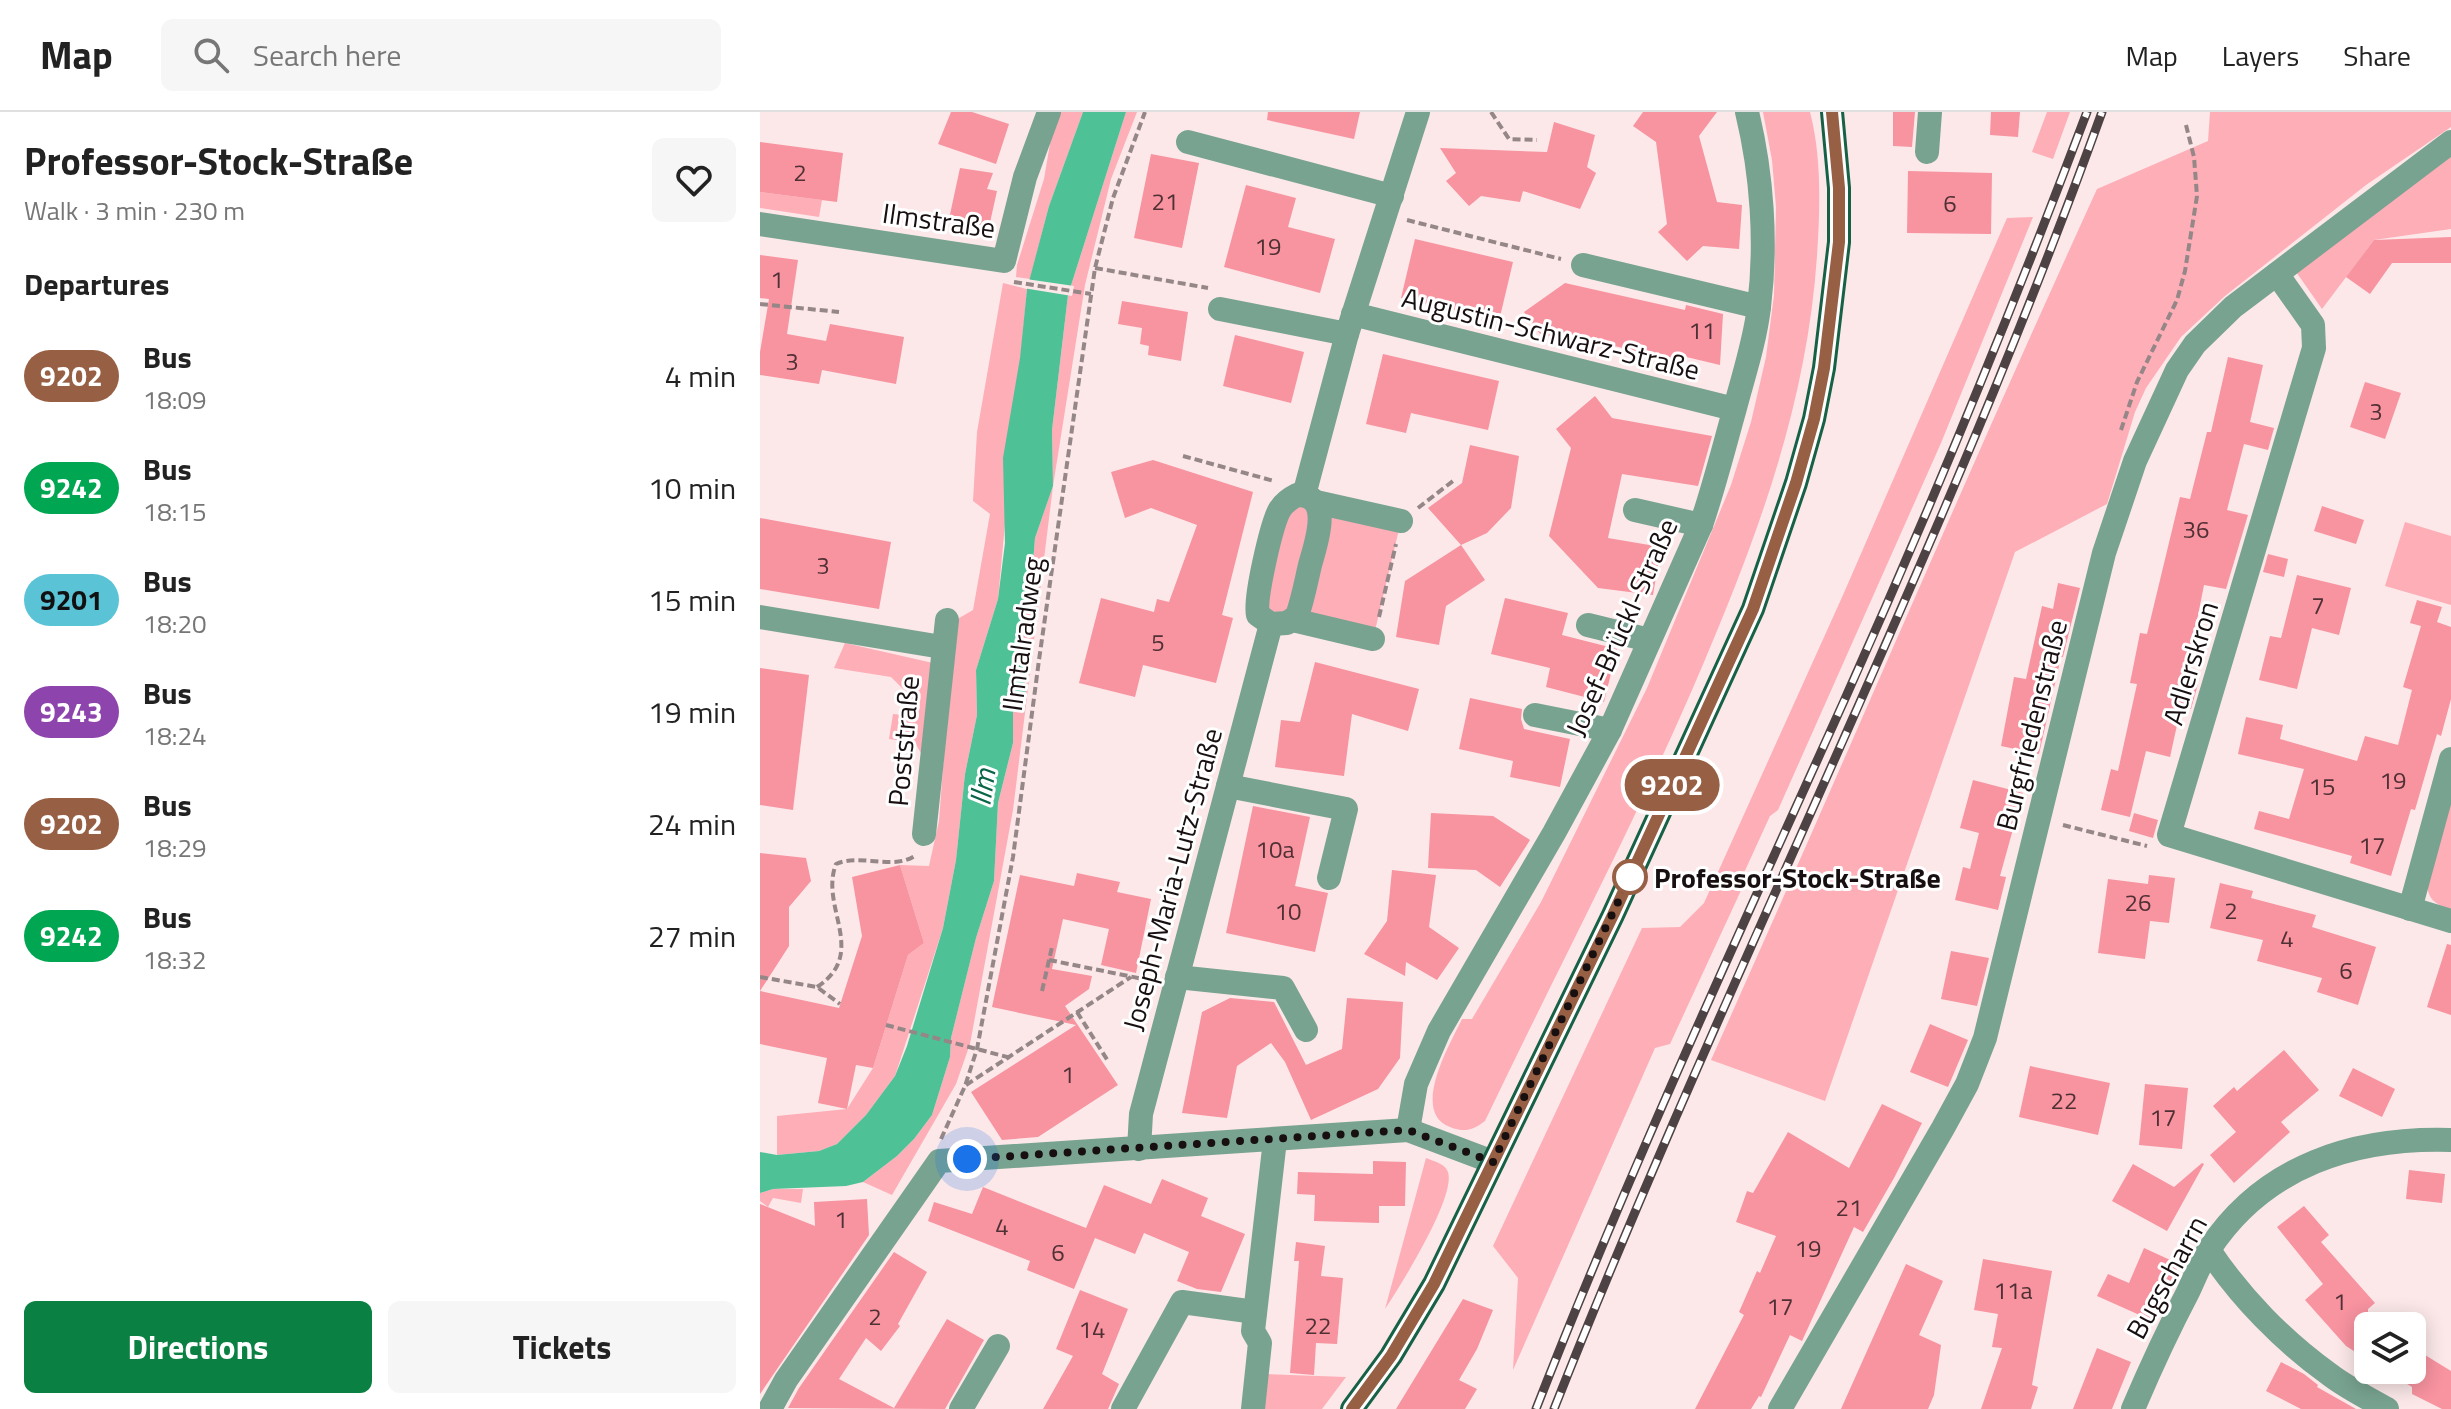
<!DOCTYPE html>
<meta charset="utf-8">
<style>
:root{--surface:#fff;--page:#f6f6f6;--text:#222;--muted:#767676;--line:#e0e0e0;--accent:#0b8043}
body{margin:0;font-family:"Titillium Web",sans-serif;background:var(--page);color:var(--text);height:100vh;display:flex;flex-direction:column;font-size:30px;white-space:nowrap}
*{box-sizing:border-box;margin:0}
p{font-size:26px;color:var(--muted)}
.icon{flex:none;width:44px;height:44px;fill:none;stroke:currentColor;stroke-width:2;stroke-linecap:round;stroke-linejoin:round}
.map{position:relative;flex:1;overflow:hidden}
.drawer{display:flex;flex-direction:column;background:var(--surface);width:760px}
.drawer>*{flex:none}
.badge{padding:0 16px;border-radius:26px;font-size:28px;line-height:52px}
.controls{position:absolute;left:1594px;top:1200px;display:grid;gap:16px}
.controls a{display:grid;place-items:center;width:72px;height:72px;border-radius:12px;background:var(--surface);box-shadow:0 4px 20px #0003;font-size:40px}
.you{position:absolute;width:40px;height:40px;margin:-20px;border:6px solid #fff;border-radius:50%;background:#1a73e8;box-shadow:0 0 0 12px #1a73e833}
.map>.badge{position:absolute;translate:-50% -50%;box-shadow:0 0 0 4px #fff}
h2{padding:0 24px;font-size:30px;line-height:72px}
.round{display:grid;place-items:center;flex:none;width:84px;height:84px;border-radius:12px;background:var(--page)}
.summary{display:flex;align-items:center;justify-content:space-between;height:136px;padding:0 24px}
h1{font-size:38px;font-weight:700;line-height:60px}
.primary-button{display:flex;gap:16px;margin-top:auto;padding:16px 24px}
.primary-button a{flex:1;height:92px;border-radius:12px;background:var(--accent);color:#fff;font-size:32px;font-weight:700;line-height:92px;text-align:center}
.primary-button a+a{background:var(--page);color:var(--text)}
ul{padding:0;list-style:none}
li{display:flex;align-items:center;gap:24px;height:112px;padding:0 24px}
li div{flex:1}
li b{display:block;font-size:30px}
li em{font-style:normal}
li .badge{min-width:88px;font-weight:700;text-align:center}
header{display:flex;align-items:center;gap:48px;box-sizing:border-box;height:112px;padding:0 40px;background:var(--surface);border-bottom:2px solid var(--line)}
header strong{font-size:38px}
nav{display:flex;gap:44px;margin-inline-start:auto;font-size:28px}
.search{width:560px;height:72px;background:var(--page);display:flex;align-items:center;gap:20px;box-sizing:border-box;padding:0 28px;border-radius:12px;color:var(--muted);font-size:30px}
main{display:flex;flex:1;min-height:0}
.map>svg:first-child{display:block}
</style>
<header>
<strong>Map</strong>
<div class="search"><svg class="icon" aria-label="search" viewBox="0 0 24 24"><circle cx="10" cy="10" r="6"/><path d="M15 15l6 6"/></svg>Search here</div>
<nav><a>Map</a><a>Layers</a><a>Share</a></nav>
</header>
<main>
<section class="drawer">
<div class="summary"><div><h1>Professor-Stock-Straße</h1><p>Walk · 3 min · 230 m</p></div><a class="round"><svg class="icon" aria-label="heart" viewBox="0 0 24 24"><path d="M12 20l-8-8c-3-5 5-10 8-4 3-6 11-1 8 4z"/></svg></a></div>
<h2>Departures</h2>
<ul>
<li><span class="badge" style="background:#975f44;color:#fff">9202</span><div><b>Bus</b><p>18:09</p></div><em>4 min</em></li>
<li><span class="badge" style="background:#00a651;color:#fff">9242</span><div><b>Bus</b><p>18:15</p></div><em>10 min</em></li>
<li><span class="badge" style="background:#5ac3d6;color:#111">9201</span><div><b>Bus</b><p>18:20</p></div><em>15 min</em></li>
<li><span class="badge" style="background:#8e44ad;color:#fff">9243</span><div><b>Bus</b><p>18:24</p></div><em>19 min</em></li>
<li><span class="badge" style="background:#975f44;color:#fff">9202</span><div><b>Bus</b><p>18:29</p></div><em>24 min</em></li>
<li><span class="badge" style="background:#00a651;color:#fff">9242</span><div><b>Bus</b><p>18:32</p></div><em>27 min</em></li>
</ul>
<div class="primary-button"><a>Directions</a><a>Tickets</a></div>
</section>
<div class="map">
<svg width="1691" height="1297" viewBox="0 0 1691 1297">
<rect width="100%" height="100%" fill="#fce8e9"/>
<g fill="#feaeb7">
<polygon points="300,0 323,0 289,94 270,167 256,165 257,153 284,67 292,20"/>
<polygon points="366,0 377,0 351,67 325,173 293,374 253,698 210,932 196,972 132,1083 103,1070 137,1044 154,1027 172,1003 190,945 191,926 216,826 234,769 238,691 253,631 253,600 266,581 260,531 271,475 275,426 293,374 292,318 308,183"/>
<path d="M1003 0H1050C1062 46 1060 97 1057 144 1047 289 1000 418 944 550 878 706 798 856 725 1009 713 1018 705 1021 690 1015 650 1000 690 932 702 907H712L781 790 887 576 971 373 991 310 1006 245 1014 183 1016 95 1012 48Z"/>
<polygon points="1287,0 1310,0 1293,47 1272,40"/>
<path d="M1450 0H1691V15L1606 73 1465 184 1421 225 1386 276 1375 300 1347 392 1255 440 1065 989 951 948C1081 658 1205 366 1337 77L1448 29Z"/>
<polygon points="1691,41 1691,117 1614,128 1562,197 1532,154"/>
<polygon points="0,80 62,88 59,105 0,96"/>
<polygon points="1273,105 1181,331 1018,698 1010,704 983,763 984,772 910,932 895,936 753,1258 758,1166 733,1134 882,816 920,815 944,791 1083,483 1247,106"/>
<polygon points="243,171 267,177 238,487 216,558 217,603 205,662 196,748 183,816 135,964 106,1003 77,1032 59,1039 17,1043 17,1004 87,997 113,956 148,843 164,831 140,753 169,754 179,709 194,509 213,498 230,402 213,389 217,320"/>
<polygon points="527,389 641,409 613,527 534,508 496,493"/>
<polygon points="1645,410 1691,424 1691,493 1625,474"/>
<polygon points="85,531 173,551 167,651 155,631 129,627 133,602 153,604 150,584 131,565 74,556"/>
<path d="M1691 685V797C1676 793 1668 788 1667 772Z"/>
<path d="M666 1046C673 1049 683 1051 687 1058 700 1079 639 1176 625 1197Z"/>
<polygon points="13,1077 43,1077 41,1091 13,1086 8,1095 0,1089 0,1081"/>
<polygon points="503,1262 586,1265 562,1297 499,1297"/>
</g>
<polygon fill="#4fc196" points="323,0 366,0 308,183 292,318 293,374 275,426 271,475 260,531 266,581 253,600 253,631 238,691 234,769 216,826 191,926 190,945 172,1003 154,1027 137,1044 103,1070 86,1074 13,1077 0,1081 0,1040 17,1043 59,1039 77,1032 106,1003 135,964 147,934 183,816 196,748 205,662 217,603 216,558 238,487 245,431 243,346 260,246 267,177 289,94"/>
<polygon fill="#fce8e9" points="266,167 314,174 312,184 263,176"/>
<g fill="#f893a0">
<polygon points="191,0 212,0 249,12 236,52 178,32"/>
<polygon points="508,0 600,0 594,27 507,8"/>
<polygon points="883,0 957,0 939,24 957,90 982,93 979,137 943,134 927,149 898,120 907,112 896,30 873,14"/>
<polygon points="1133,0 1155,0 1152,35 1133,34"/>
<polygon points="1231,0 1260,0 1258,25 1230,23"/>
<polygon points="794,10 835,23 827,55 836,61 820,97 763,79 760,90 721,84 709,94 686,69 696,61 680,36 787,40"/>
<polygon points="0,30 83,41 77,90 0,80"/>
<polygon points="391,42 439,51 422,136 374,126"/>
<polygon points="200,56 233,61 227,77 237,79 229,115 189,107"/>
<polygon points="1148,59 1232,61 1231,122 1147,121"/>
<polygon points="486,73 536,86 528,115 575,127 560,181 464,155"/>
<polygon points="1691,125 1691,151 1632,151 1610,182 1586,165 1614,128"/>
<polygon points="655,127 753,150 739,209 641,186"/>
<polygon points="0,143 38,148 27,222 66,229 70,212 144,225 136,272 62,258 59,272 0,263 0,240 9,187 0,186"/>
<polygon points="805,171 925,198 926,193 963,202 960,253 918,243 916,248 828,228 827,233 780,222 764,200"/>
<polygon points="362,189 428,200 421,249 388,243 389,234 380,232 382,216 358,212"/>
<polygon points="475,223 544,240 531,291 463,274"/>
<polygon points="623,242 739,269 728,318 651,301 646,321 606,312"/>
<polygon points="1468,245 1503,253 1490,310 1514,316 1508,338 1484,332 1467,398 1488,403 1466,477 1444,473 1425,569 1438,572 1431,597 1421,595 1410,645 1386,639 1370,705 1341,698 1351,657 1358,659 1377,572 1370,571 1380,521 1387,522 1420,385 1430,387 1447,320 1451,320"/>
<polygon points="1605,270 1641,281 1625,327 1590,315"/>
<polygon points="835,284 852,306 952,324 938,374 862,362 848,426 901,435 893,483 838,476 789,424 811,336 796,317"/>
<polygon points="710,333 759,344 751,396 727,421 701,433 668,396 702,371"/>
<polygon points="393,348 493,380 462,503 473,506 456,571 383,553 375,585 319,571 341,486 394,500 397,487 409,490 437,413 391,396 365,406 351,360"/>
<polygon points="1562,394 1604,408 1596,432 1554,419"/>
<polygon points="0,406 131,430 119,497 0,477"/>
<polygon points="701,433 725,468 686,494 679,533 636,525 645,469"/>
<polygon points="1508,442 1528,447 1524,465 1503,460"/>
<polygon points="1537,463 1591,476 1579,523 1552,516 1537,577 1499,568 1510,524 1521,526"/>
<polygon points="1298,471 1320,476 1303,545 1301,545 1279,642 1241,634 1254,565 1266,567 1282,494 1293,497"/>
<polygon points="745,486 808,501 802,523 857,537 844,590 786,575 790,556 731,542"/>
<polygon points="1657,488 1682,495 1677,510 1691,515 1691,587 1681,624 1677,622 1655,698 1651,697 1631,764 1590,751 1592,744 1494,717 1499,699 1529,707 1544,657 1478,642 1486,605 1523,613 1520,627 1597,649 1605,624 1638,633 1652,578 1643,575 1661,514 1650,511"/>
<polygon points="555,550 659,577 648,619 592,602 584,664 515,655 521,608 540,610"/>
<polygon points="0,556 49,563 33,698 0,693"/>
<polygon points="710,586 762,597 761,607 764,617 810,627 800,675 750,665 753,649 699,637"/>
<polygon points="1213,668 1263,681 1240,764 1246,765 1238,798 1195,788 1203,755 1210,757 1219,721 1200,716"/>
<polygon points="493,694 550,705 535,774 568,781 555,840 466,821"/>
<polygon points="671,701 733,704 770,728 740,775 716,758 668,756"/>
<polygon points="1374,701 1398,708 1393,726 1369,719"/>
<polygon points="0,741 46,746 51,769 29,795 29,834 0,879"/>
<polygon points="140,753 164,831 148,843 113,956 96,953 87,997 58,991 67,946 0,932 0,879 79,896 102,824 92,765"/>
<polygon points="632,758 676,763 669,815 699,836 677,868 646,850 645,864 604,842 627,809"/>
<polygon points="317,761 360,770 357,780 391,787 376,861 341,853 349,817 303,807 292,857 332,864 329,877 305,894 358,973 278,1025 242,1028 211,980 316,913 232,895 260,763 314,774"/>
<polygon points="1389,763 1415,766 1409,811 1390,809 1385,847 1338,841 1348,767 1388,772"/>
<polygon points="1460,771 1493,779 1491,786 1556,803 1552,815 1616,835 1598,893 1557,880 1562,866 1497,849 1503,828 1450,816"/>
<polygon points="1687,832 1691,833 1691,903 1667,895"/>
<polygon points="1191,839 1229,846 1217,894 1181,887"/>
<polygon points="470,886 514,890 546,953 582,937 587,886 643,890 640,946 618,977 551,1008 525,950 511,931 477,954 467,1006 422,1001 442,900"/>
<polygon points="1170,912 1208,928 1188,975 1150,960"/>
<polygon points="1524,938 1559,978 1521,1010 1530,1020 1474,1071 1450,1043 1476,1020 1453,994 1474,975 1477,979"/>
<polygon points="1270,954 1350,971 1338,1023 1259,1005"/>
<polygon points="1593,956 1635,977 1622,1005 1579,984"/>
<polygon points="1385,972 1428,976 1422,1037 1379,1033"/>
<polygon points="1122,992 1162,1011 1134,1066 1103,1120 1094,1115 1042,1229 1030,1223 1001,1285 999,1284 991,1297 935,1297 984,1203 979,1200 997,1159 1000,1161 1016,1124 976,1110 987,1079 993,1081 1028,1020 1089,1056"/>
<polygon points="613,1049 646,1050 645,1094 619,1094 619,1111 554,1109 555,1083 537,1082 538,1060 613,1062"/>
<polygon points="1442,1051 1444,1052 1407,1119 1352,1089 1373,1052 1414,1075"/>
<polygon points="1649,1058 1685,1062 1682,1091 1646,1087"/>
<polygon points="402,1067 448,1086 441,1104 485,1122 461,1180 437,1177 417,1169 429,1140 384,1121 375,1142 335,1126 314,1177 267,1158 270,1149 168,1109 174,1090 212,1102 223,1075 326,1116 344,1073 391,1092"/>
<polygon points="107,1087 109,1123 0,1282 0,1092 55,1114 54,1090"/>
<polygon points="1544,1094 1569,1123 1561,1130 1615,1191 1608,1197 1608,1248 1586,1234 1545,1188 1563,1172 1517,1115"/>
<polygon points="536,1130 565,1134 561,1164 583,1166 577,1232 556,1231 554,1263 530,1261 539,1149 534,1149"/>
<polygon points="1384,1136 1419,1152 1393,1209 1337,1184 1348,1162 1369,1171"/>
<polygon points="134,1140 167,1160 138,1212 140,1214 121,1239 106,1226 79,1267 134,1296 187,1207 224,1228 185,1297 28,1296 39,1276"/>
<polygon points="1223,1147 1292,1159 1272,1273 1278,1275 1271,1297 1221,1297 1242,1236 1232,1235 1238,1202 1214,1198"/>
<polygon points="1146,1152 1183,1169 1159,1223 1181,1233 1174,1283 1168,1297 1081,1297"/>
<polygon points="320,1178 368,1197 342,1262 359,1272 348,1297 283,1297 313,1244 296,1237"/>
<polygon points="703,1187 733,1198 717,1237 699,1268 717,1277 705,1297 636,1297"/>
<polygon points="1652,1235 1691,1259 1691,1297 1682,1297 1652,1282 1652,1275 1625,1258 1652,1258"/>
<polygon points="1337,1236 1371,1250 1352,1297 1313,1297"/>
<polygon points="1521,1250 1544,1262 1558,1273 1557,1275 1596,1297 1541,1297 1506,1279"/>
</g>
<g fill="none" stroke-linecap="round" stroke-linejoin="round">
<g stroke="#958788" stroke-width="4" stroke-dasharray="8 4" stroke-linecap="butt">
<polyline points="731,0 749,27 777,28"/>
<polyline points="647,108 801,147"/>
<polyline points="335,156 448,176"/>
<polyline points="254,170 331,182"/>
<polyline points="0,192 79,200"/>
<polyline points="1361,318 1377,270 1417,188 1425,159 1437,84 1434,45 1425,9"/>
<polyline points="423,344 514,369"/>
<polyline points="658,396 693,369"/>
<polyline points="619,505 636,432"/>
<polyline points="1303,713 1387,734"/>
<polyline points="289,848 393,869"/>
<polyline points="0,865 57,875 80,892"/>
<path d="M57 875C109 841 59 795 76 752 101 741 134 759 156 743"/>
<polyline points="282,879 292,835"/>
<polyline points="317,900 348,949"/>
<polyline points="126,913 251,946"/>
<polyline points="206,973 371,865"/>
<polyline points="181,1027 205,974 217,937 253,745 279,548 335,156 353,86 385,0"/>
</g>
<g stroke="#78a390" stroke-width="24">
<polyline points="428,30 632,84"/>
<polyline points="1167,40 1170,0"/>
<polyline points="0,112 244,149 265,65 289,0"/>
<polyline points="823,153 999,195"/>
<polyline points="1517,162 1553,213 1554,236 1409,723 1691,809"/>
<polyline points="460,197 587,222"/>
<polyline points="593,202 974,297"/>
<path d="M537 383C574 383 556 431 550 453 546 470 543 487 537 504L527 511 511 512 498 503C494 487 511 417 518 401 522 392 529 387 537 383Z"/>
<polyline points="544,383 587,222 658,0"/>
<polyline points="556,390 641,409"/>
<polyline points="875,398 941,413"/>
<polyline points="0,505 182,535"/>
<polyline points="533,508 613,527"/>
<polyline points="828,513 889,528"/>
<polyline points="775,603 850,618"/>
<polyline points="468,674 586,697 569,766"/>
<polyline points="164,722 187,508"/>
<polyline points="1650,797 1691,647"/>
<polyline points="417,865 523,876 546,918"/>
<path d="M648 1018 656 972 679 919 794 721 850 618 941 413C954 375 964 335 975 296 984 262 995 229 999 195 1007 131 1002 62 987 0"/>
<polyline points="379,1037 381,1002 511,512"/>
<path d="M1449 1138C1480 1185 1523 1229 1569 1262 1587 1276 1608 1286 1627 1297"/>
<polyline points="10,1297 26,1268 179,1049 648,1018 733,1050"/>
<polyline points="201,1297 238,1234"/>
<polyline points="363,1297 422,1190 495,1200"/>
<polyline points="493,1297 500,1231 493,1219 515,1028"/>
<polyline points="1020,1297 1183,1016 1207,972 1225,926 1344,441 1375,349 1417,258 1435,232 1473,195 1691,30"/>
<path d="M1373 1297C1390 1257 1408 1218 1428 1180 1435 1165 1441 1149 1450 1136 1505 1053 1595 1025 1691 1028"/>
</g>
<polyline stroke="#176147" stroke-width="24" points="592,1297 631,1244 674,1172 853,803 993,497 1036,371 1054,307 1064,256 1079,130 1079,76 1072,0"/>
<defs>
<g id="rail">
<path d="M776 1297C870 1057 978 824 1084 589 1171 395 1252 199 1327 0"/>
<path d="M794 1297C967 860 1183 442 1342 0"/>
</g>
</defs>
<use href="#rail" stroke="#4e4344" stroke-width="9"/>
<use href="#rail" stroke="#fff" stroke-width="6" stroke-dasharray="18" stroke-linecap="butt"/>
</g>
<g fill="none" stroke-linecap="round" stroke-linejoin="round">
<defs>
<polyline id="line" points="592,1297 631,1244 674,1172 853,803 993,497 1036,371 1054,307 1064,256 1079,130 1079,76 1072,0"/>
</defs>
<use href="#line" stroke="#fff" stroke-width="18"/>
<use href="#line" stroke="#975f44" stroke-width="12"/>
<polyline stroke="#170f10" stroke-width="8" stroke-dasharray="0 14.4" points="207,1047 648,1018 733,1050 870,765"/>
</g>
<circle fill="#fff" stroke="#975f44" stroke-width="4" cx="870" cy="765" r="16"/>
<g text-anchor="middle" dominant-baseline="central" stroke-width="6" stroke-linejoin="round" paint-order="stroke">
<g font-size="24" fill="#4f3034">
<text x="40" y="60">2</text>
<text x="405" y="89">21</text>
<text x="1190" y="91">6</text>
<text x="508" y="134">19</text>
<text x="17" y="167">1</text>
<text x="942" y="218">11</text>
<text x="32" y="249">3</text>
<text x="1616" y="299">3</text>
<text x="1436" y="417">36</text>
<text x="63" y="453">3</text>
<text x="1558" y="493">7</text>
<text x="398" y="530">5</text>
<text x="1633" y="668">19</text>
<text x="1562" y="674">15</text>
<text x="1612" y="733">17</text>
<text x="515" y="737">10a</text>
<text x="1378" y="790">26</text>
<text x="1471" y="798">2</text>
<text x="528" y="799">10</text>
<text x="1527" y="826">4</text>
<text x="1586" y="858">6</text>
<text x="308" y="962">1</text>
<text x="1304" y="988">22</text>
<text x="1403" y="1005">17</text>
<text x="1089" y="1095">21</text>
<text x="81" y="1107">1</text>
<text x="242" y="1114">4</text>
<text x="1048" y="1136">19</text>
<text x="298" y="1140">6</text>
<text x="1253" y="1178">11a</text>
<text x="1580" y="1189">1</text>
<text x="1020" y="1194">17</text>
<text x="115" y="1204">2</text>
<text x="558" y="1213">22</text>
<text x="332" y="1217">14</text>
</g>
<g font-size="28" fill="#170f10" stroke="#fff">
<text transform="translate(179 108) rotate(8)">Ilmstraße</text>
<text transform="translate(791 221) rotate(14)">Augustin-Schwarz-Straße</text>
<text transform="translate(861 515) rotate(-66)">Josef-Brückl-Straße</text>
<text transform="translate(262 522) rotate(-82)">Ilmtalradweg</text>
<text transform="translate(1430 551) rotate(-73)">Adlerskron</text>
<text transform="translate(1271 613) rotate(-76)">Burgfriedenstraße</text>
<text transform="translate(143 629) rotate(-85)">Poststraße</text>
<text transform="translate(412 767) rotate(-75)">Joseph-Maria-Lutz-Straße</text>
<text transform="translate(1406 1165) rotate(-61)">Bugscharrn</text>
</g>
<g font-size="28" font-weight="bold" fill="#170f10" stroke="#fff" text-anchor="start">
<text x="894" y="765">Professor-Stock-Straße</text>
</g>
<g font-size="30" font-style="italic" fill="#096448" stroke="#fff">
<text transform="translate(222 675) rotate(-81)">Ilm</text>
</g>
</g>
</svg>
<div class="controls">
<a><svg class="icon" aria-label="layers" viewBox="0 0 24 24"><path d="M12 4l9 5-9 5-9-5zM3 14l9 5 9-5"/></svg></a>
</div>
<div class="you" style="left:207px;top:1047px"></div>
<b class="badge" style="left:912px;top:673px;background:#975f44;color:#fff">9202</b>
</div>
</main>
